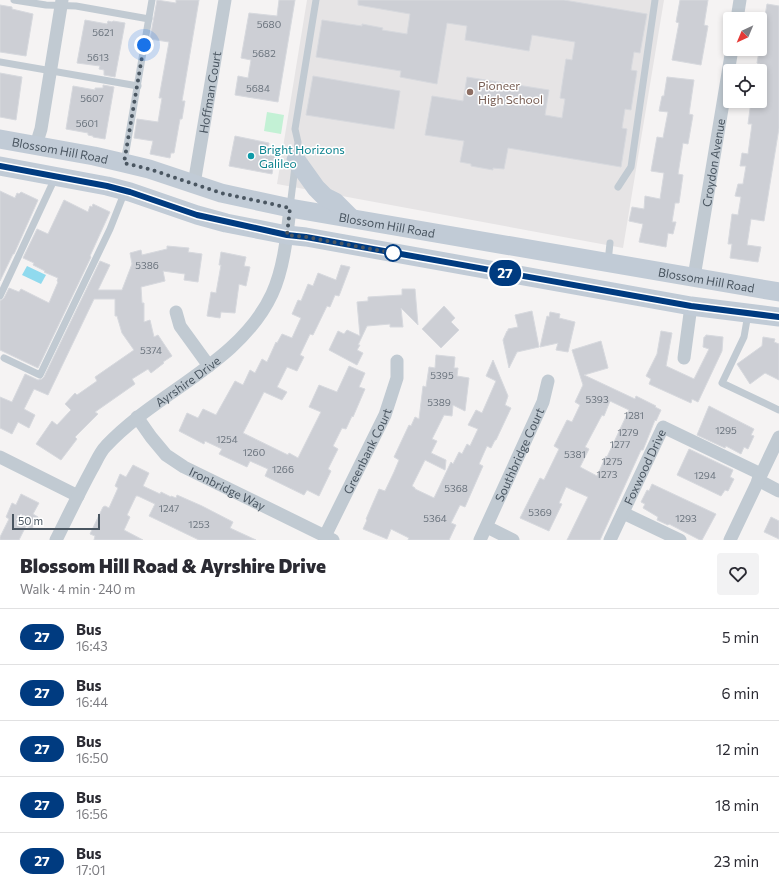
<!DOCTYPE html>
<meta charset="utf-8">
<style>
:root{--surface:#fff;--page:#f2f2f3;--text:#2b2b33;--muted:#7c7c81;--line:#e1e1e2}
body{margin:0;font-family:Commissioner,sans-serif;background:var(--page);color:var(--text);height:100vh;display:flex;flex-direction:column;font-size:15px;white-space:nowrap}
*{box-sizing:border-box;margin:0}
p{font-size:13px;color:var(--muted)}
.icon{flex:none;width:22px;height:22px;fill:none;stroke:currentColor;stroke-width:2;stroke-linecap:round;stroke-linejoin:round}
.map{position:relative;height:540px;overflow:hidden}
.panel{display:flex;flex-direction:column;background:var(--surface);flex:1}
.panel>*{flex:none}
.badge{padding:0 8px;border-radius:13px;font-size:14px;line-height:26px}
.needle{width:26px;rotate:224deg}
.controls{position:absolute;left:723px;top:12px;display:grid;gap:8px}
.controls a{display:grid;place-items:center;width:44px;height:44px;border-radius:4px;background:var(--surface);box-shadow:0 2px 6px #0003;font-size:20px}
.scale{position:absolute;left:12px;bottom:10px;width:88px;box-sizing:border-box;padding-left:4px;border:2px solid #4a5661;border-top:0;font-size:11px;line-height:14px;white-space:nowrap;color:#4a5661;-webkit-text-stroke:3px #fff;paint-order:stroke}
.you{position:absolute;width:20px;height:20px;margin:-10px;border:3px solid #fff;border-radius:50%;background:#1a73e8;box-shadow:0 0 0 6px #1a73e833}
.map>.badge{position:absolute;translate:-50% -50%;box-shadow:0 0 0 2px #fff}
.round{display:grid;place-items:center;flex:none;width:42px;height:42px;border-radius:4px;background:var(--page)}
.head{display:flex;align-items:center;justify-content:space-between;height:68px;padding:0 20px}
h1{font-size:19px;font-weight:800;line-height:30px}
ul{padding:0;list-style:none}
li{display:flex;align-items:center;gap:12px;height:56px;padding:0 20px;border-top:1px solid var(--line)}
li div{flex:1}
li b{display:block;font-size:15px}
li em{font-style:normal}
li .badge{min-width:44px;font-weight:700;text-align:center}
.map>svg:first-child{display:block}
</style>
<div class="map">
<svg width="779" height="540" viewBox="0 0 779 540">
<rect width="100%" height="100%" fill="#f5f3f3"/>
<polygon fill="#e6e4e5" points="307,0 664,0 623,248 277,184"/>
<polygon fill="#c3f1d5" points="267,112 284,115 281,134 264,131"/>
<polygon fill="#90daee" points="27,266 46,275 41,284 22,275"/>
<g fill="#cdcfd5" stroke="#d7d9de" fill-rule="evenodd">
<polygon points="157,0 176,3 176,0 199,0 182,101 185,101 182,119 180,119 174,153 171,153 170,158 150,154 153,141 134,138 137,119 158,122 162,98 159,98 169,42 150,39"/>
<polygon points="279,0 295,0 278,102 235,95 238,76 248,78 251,60 241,58 249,13 277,16"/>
<polygon points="358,0 564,0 647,14 640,53 634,52 631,70 637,71 631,110 625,109 622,128 627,129 621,167 508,148 504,169 493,168 493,170 471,166 471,164 460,162 464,141 425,135 432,96 463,101 467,77 549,90 545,115 562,118 565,99 560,98 566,59 572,60 575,42 532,35 529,51 465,40 467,26 447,23 437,84 400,77 401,71 316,57 322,20 362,26 362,24 383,28 382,30 407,34 410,14 358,5"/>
<polygon points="680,0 708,0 704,25 708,26 701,65 672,60 679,23 676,22"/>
<polygon points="767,4 779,6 779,128 764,221 751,219 747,245 761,247 758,262 730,258 732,244 728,244 732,214 738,215 741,197 735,196 738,184 743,184 746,166 740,166 742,153 748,154 752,124 748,124 751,101 760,101 760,64 757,63"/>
<polygon points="0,5 12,7 12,9 33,14 26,56 0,52"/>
<polygon points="85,20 107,24 108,21 112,22 113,21 125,23 115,77 104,75 104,70 99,69 100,66 77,63"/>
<polygon points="0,73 22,77 16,120 0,117"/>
<polygon points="313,76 400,91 394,129 306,115"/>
<polygon points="667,77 694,80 689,114 693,115 688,144 683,143 678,174 683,175 679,203 675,203 672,222 676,222 673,234 668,233 666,247 639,242 643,224 629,221 632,207 644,209 645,196 660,199 664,173 651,171 657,137 663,138 668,112 659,111 662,96 664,96"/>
<polygon points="103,85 114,87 105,139 93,137 93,136 88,135 88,133 66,129 73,86 95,90 95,88 103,88"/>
<polygon points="235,136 269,143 267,155 275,156 272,174 229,166"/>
<polygon points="0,191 15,198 17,193 19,194 21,192 38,200 14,254 13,254 0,281"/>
<polygon points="64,200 88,212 90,206 92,207 93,204 110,212 90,256 91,257 38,368 0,350 0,301 4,298 9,288 19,292 21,289 49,303 58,282 57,281 58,278 44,272 45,271 33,265 34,263 23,258 37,229 48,234"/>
<polygon points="167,246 189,248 188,252 202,254 198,282 184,280 185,274 163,271 165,281 141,287 142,303 144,303 144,322 150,320 154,337 158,335 172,356 163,362 164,363 151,373 148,369 132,379 135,384 95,412 98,414 75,437 77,439 61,460 36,444 52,421 57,425 71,410 65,404 75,393 77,395 97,381 95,377 134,350 122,333 117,316 115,316 115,299 94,299 48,395 34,389 24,409 35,415 29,428 18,422 12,434 0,428 0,397 12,402 25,374 38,380 42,379 44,377 100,261 110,265 98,290 122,290 132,264 130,253 141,250 142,255 167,249"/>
<polygon points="221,252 246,257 244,266 250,267 246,286 239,284 235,313 221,312 220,318 207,316 211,292 216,293 221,265 219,265"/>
<polygon points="341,265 350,267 339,296 335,295 330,307 327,306 313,335 310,334 300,355 304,357 297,371 287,367 277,387 287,392 282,400 264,392 243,433 288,455 289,453 298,458 321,412 309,407 319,385 337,392 349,366 365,373 359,387 365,389 353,417 352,416 346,429 342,428 333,446 338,449 328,469 331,471 319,496 307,490 304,495 265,476 268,469 250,461 247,467 219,454 222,449 205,441 204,444 179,431 187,413 198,418 203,409 216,415 235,381 243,385 250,370 255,373 262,359 267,362 276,342 277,343 282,334 292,338 301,318 292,314 298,300 301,301 308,284 313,286 318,273 336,280"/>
<polygon points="402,289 415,289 418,325 401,308 403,327 390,327 390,324 367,326 358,345 360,345 357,350 363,353 357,365 329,350 338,331 344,334 347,330 360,336 357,302 368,301 368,297 402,295"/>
<polygon points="444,306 455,318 451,322 459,330 441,348 422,329"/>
<polygon points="532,311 539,347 517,352 509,368 503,340 507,331 508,331 508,329 518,327 515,315"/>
<polygon points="550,312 560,314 559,318 575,322 568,352 556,350 558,343 540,347 547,316 549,317"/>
<polygon points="661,331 672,333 666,366 694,379 709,349 703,347 704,337 705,337 706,335 723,337 722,351 698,402 692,399 691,403 649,384 651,379 646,376 657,354"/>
<polygon points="763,337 775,339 774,342 779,344 779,380 765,373 750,384 737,364 762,346"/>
<path d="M601 341 608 368 584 375 635 399 636 396 656 406 655 407 661 410 656 421 655 420 643 450H641L600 540H567L588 497 566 487 559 503 562 504 549 531 520 518 540 478 544 480 559 449 554 446 567 420 572 422 580 405 575 402 583 385 572 350ZM610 401 629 410 607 457 606 456 597 476 580 467 589 449 585 447 602 415 604 416Z"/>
<polygon points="436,355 455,357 454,368 458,368 457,376 469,378 465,411 453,405 452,416 444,415 432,439 437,441 431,453 446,460 445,470 425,460 412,486 415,488 415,489 434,498 451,462 453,464 459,452 462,454 467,444 470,446 478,429 468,425 476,410 482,413 496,381 486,376 493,360 508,396 505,405 511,408 496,440 495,440 491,448 487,446 479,464 483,466 465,507 460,505 451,523 456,525 449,540 408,540 409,538 391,529 387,539 363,529 367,520 366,519 379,489 385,491 394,472 399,460 394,457 409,425 411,426 415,417 419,419 423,386 426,387 429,367 435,368"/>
<polygon points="709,406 754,429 751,435 754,436 748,449 744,447 741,454 726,446 725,448 697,435"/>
<polygon points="689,449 733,470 730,477 734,479 728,491 725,490 721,496 677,475"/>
<polygon points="133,465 149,473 143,486 160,494 161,492 171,497 171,496 176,498 177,495 202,506 233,522 230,528 256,540 199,540 149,516 155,504 138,496 136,496 127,515 130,517 124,530 143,540 94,540 95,536 90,534 103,507 105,506 109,508 118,488 115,486 120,474 126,477"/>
<polygon points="652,484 716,514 702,540 700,540 669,524 668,525 657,520 658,517 643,508 645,504 641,502 647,490 649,491"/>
<polygon points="21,494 39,503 33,514 38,517 32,529 26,526 19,540 0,540 0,537 9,519 6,517 12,503 16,505"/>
<polygon points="771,517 779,521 779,539 764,532"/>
</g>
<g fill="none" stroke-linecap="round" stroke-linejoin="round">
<g stroke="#c1cad2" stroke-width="7">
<polyline points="14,0 46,5 76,6 149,19"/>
<polyline points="0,62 138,86"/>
<polyline points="124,163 152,0"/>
<polyline points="618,187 631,167 655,0"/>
<polyline points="290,207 298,142 295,129 316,0"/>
<polyline points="608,262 610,243"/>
<polyline points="0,296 55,178"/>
<polyline points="748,314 744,337 722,383 779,410"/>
<polyline points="4,358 40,375 110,229 125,191"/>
</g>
<g stroke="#c1cad2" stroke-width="13">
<polyline points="737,19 740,0"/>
<polyline points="36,145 41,129 62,0"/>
<path id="s1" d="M194 184 225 0"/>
<path id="s2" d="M694 277 732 49"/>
<polyline points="176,312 180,326 209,366"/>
<polyline points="684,358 691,306"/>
<path id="s3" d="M137 417 151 437 166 455 184 467 333 540"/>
<polyline points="0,457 78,496"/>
<polyline points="758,480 779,491"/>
<polyline points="623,513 680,540"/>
<polyline points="487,527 513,540"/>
<path id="s4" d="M325 536 385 415 397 378V361"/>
<path id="s5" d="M56 540C68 516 79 493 92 469 96 462 100 452 106 446 156 392 240 363 272 294 284 268 287 235 290 208"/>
<path id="s6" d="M480 540 543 402 548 381"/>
<path id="s7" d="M610 540 663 427 761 474"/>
<polyline points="730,540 779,437"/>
</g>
<g stroke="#c1cbd6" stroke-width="19">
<path id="s8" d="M0 139 94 156 124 163 149 169 221 193 290 208 779 292"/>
<polyline points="296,160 316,188 325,197 335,202 351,218"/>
<polyline points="0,166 107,186 130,192 197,215 226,223 287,235 306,237 691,306 779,317"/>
</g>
</g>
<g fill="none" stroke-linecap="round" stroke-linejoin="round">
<defs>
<polyline id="line" points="0,166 107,186 130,192 197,215 287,235 306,237 691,306 779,317"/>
</defs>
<use href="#line" stroke="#fff" stroke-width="9"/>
<use href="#line" stroke="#003b80" stroke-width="6"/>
<polyline stroke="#4a5661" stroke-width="4" stroke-dasharray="0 7.2" points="144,45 124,163 149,169 221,193 290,208 287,235 306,237 393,253"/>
</g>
<circle fill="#8d6e63" stroke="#fff" stroke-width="1.5" cx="470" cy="92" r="4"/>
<circle fill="#0f9aa8" stroke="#fff" stroke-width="1.5" cx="251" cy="156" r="4"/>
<circle fill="#fff" stroke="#003b80" stroke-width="2" cx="393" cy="253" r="8"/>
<g text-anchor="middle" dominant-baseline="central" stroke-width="3" stroke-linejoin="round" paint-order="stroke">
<g font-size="10" fill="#6b747e">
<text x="269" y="24">5680</text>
<text x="103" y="32">5621</text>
<text x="264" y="53">5682</text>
<text x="98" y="57">5613</text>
<text x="258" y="88">5684</text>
<text x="92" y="98">5607</text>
<text x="87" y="123">5601</text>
<text x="147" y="265">5386</text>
<text x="151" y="350">5374</text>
<text x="442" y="375">5395</text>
<text x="597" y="399">5393</text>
<text x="439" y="402">5389</text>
<text x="634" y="415">1281</text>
<text x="726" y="430">1295</text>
<text x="628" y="432">1279</text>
<text x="227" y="439">1254</text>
<text x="620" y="444">1277</text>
<text x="254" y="452">1260</text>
<text x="575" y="454">5381</text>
<text x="612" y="461">1275</text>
<text x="283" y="469">1266</text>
<text x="607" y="474">1273</text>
<text x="705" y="475">1294</text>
<text x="456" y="488">5368</text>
<text x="169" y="508">1247</text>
<text x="540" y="512">5369</text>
<text x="435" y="518">5364</text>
<text x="686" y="518">1293</text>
<text x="199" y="524">1253</text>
</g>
<g font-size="12" fill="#785e54" stroke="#fff" text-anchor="start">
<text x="478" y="85">Pioneer<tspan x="478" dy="14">High School</tspan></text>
</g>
<g font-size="12" fill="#4a5661" stroke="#fff">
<text stroke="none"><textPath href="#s1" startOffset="93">Hoffman Court</textPath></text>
<text stroke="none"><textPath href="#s8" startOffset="61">Blossom Hill Road</textPath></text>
<text stroke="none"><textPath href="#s2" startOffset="116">Croydon Avenue</textPath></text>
<text stroke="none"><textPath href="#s8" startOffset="397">Blossom Hill Road</textPath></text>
<text stroke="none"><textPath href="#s8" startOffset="721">Blossom Hill Road</textPath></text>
<text stroke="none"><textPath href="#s5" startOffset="211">Ayrshire Drive</textPath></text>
<text stroke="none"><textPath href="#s4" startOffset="95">Greenbank Court</textPath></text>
<text stroke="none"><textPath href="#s6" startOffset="94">Southbridge Court</textPath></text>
<text stroke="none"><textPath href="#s7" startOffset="81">Foxwood Drive</textPath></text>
<text stroke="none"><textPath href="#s3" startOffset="118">Ironbridge Way</textPath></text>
</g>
<g font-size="12" fill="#0d838f" stroke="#fff" text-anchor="start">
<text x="259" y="149">Bright Horizons<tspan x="259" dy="14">Galileo</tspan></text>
</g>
</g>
</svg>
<div class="controls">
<a><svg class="needle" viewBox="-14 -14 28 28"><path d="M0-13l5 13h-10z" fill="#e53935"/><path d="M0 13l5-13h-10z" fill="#7c7c81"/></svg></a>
<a><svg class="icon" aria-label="locate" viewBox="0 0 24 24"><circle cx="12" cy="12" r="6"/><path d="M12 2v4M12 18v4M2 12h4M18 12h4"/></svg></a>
</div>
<div class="scale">50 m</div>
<div class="you" style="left:144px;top:45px"></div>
<b class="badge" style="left:505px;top:273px;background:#003b80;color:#fff">27</b>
</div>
<section class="panel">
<div class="head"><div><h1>Blossom Hill Road &amp; Ayrshire Drive</h1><p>Walk · 4 min · 240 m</p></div><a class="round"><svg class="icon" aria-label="heart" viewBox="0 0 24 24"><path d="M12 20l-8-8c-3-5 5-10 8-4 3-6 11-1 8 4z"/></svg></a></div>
<ul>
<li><span class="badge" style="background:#003b80;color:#fff">27</span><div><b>Bus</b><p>16:43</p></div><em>5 min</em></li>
<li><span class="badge" style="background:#003b80;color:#fff">27</span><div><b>Bus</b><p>16:44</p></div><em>6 min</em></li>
<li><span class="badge" style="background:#003b80;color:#fff">27</span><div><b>Bus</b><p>16:50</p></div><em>12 min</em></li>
<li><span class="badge" style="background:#003b80;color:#fff">27</span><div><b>Bus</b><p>16:56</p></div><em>18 min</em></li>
<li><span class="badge" style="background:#003b80;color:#fff">27</span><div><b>Bus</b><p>17:01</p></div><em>23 min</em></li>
</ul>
</section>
